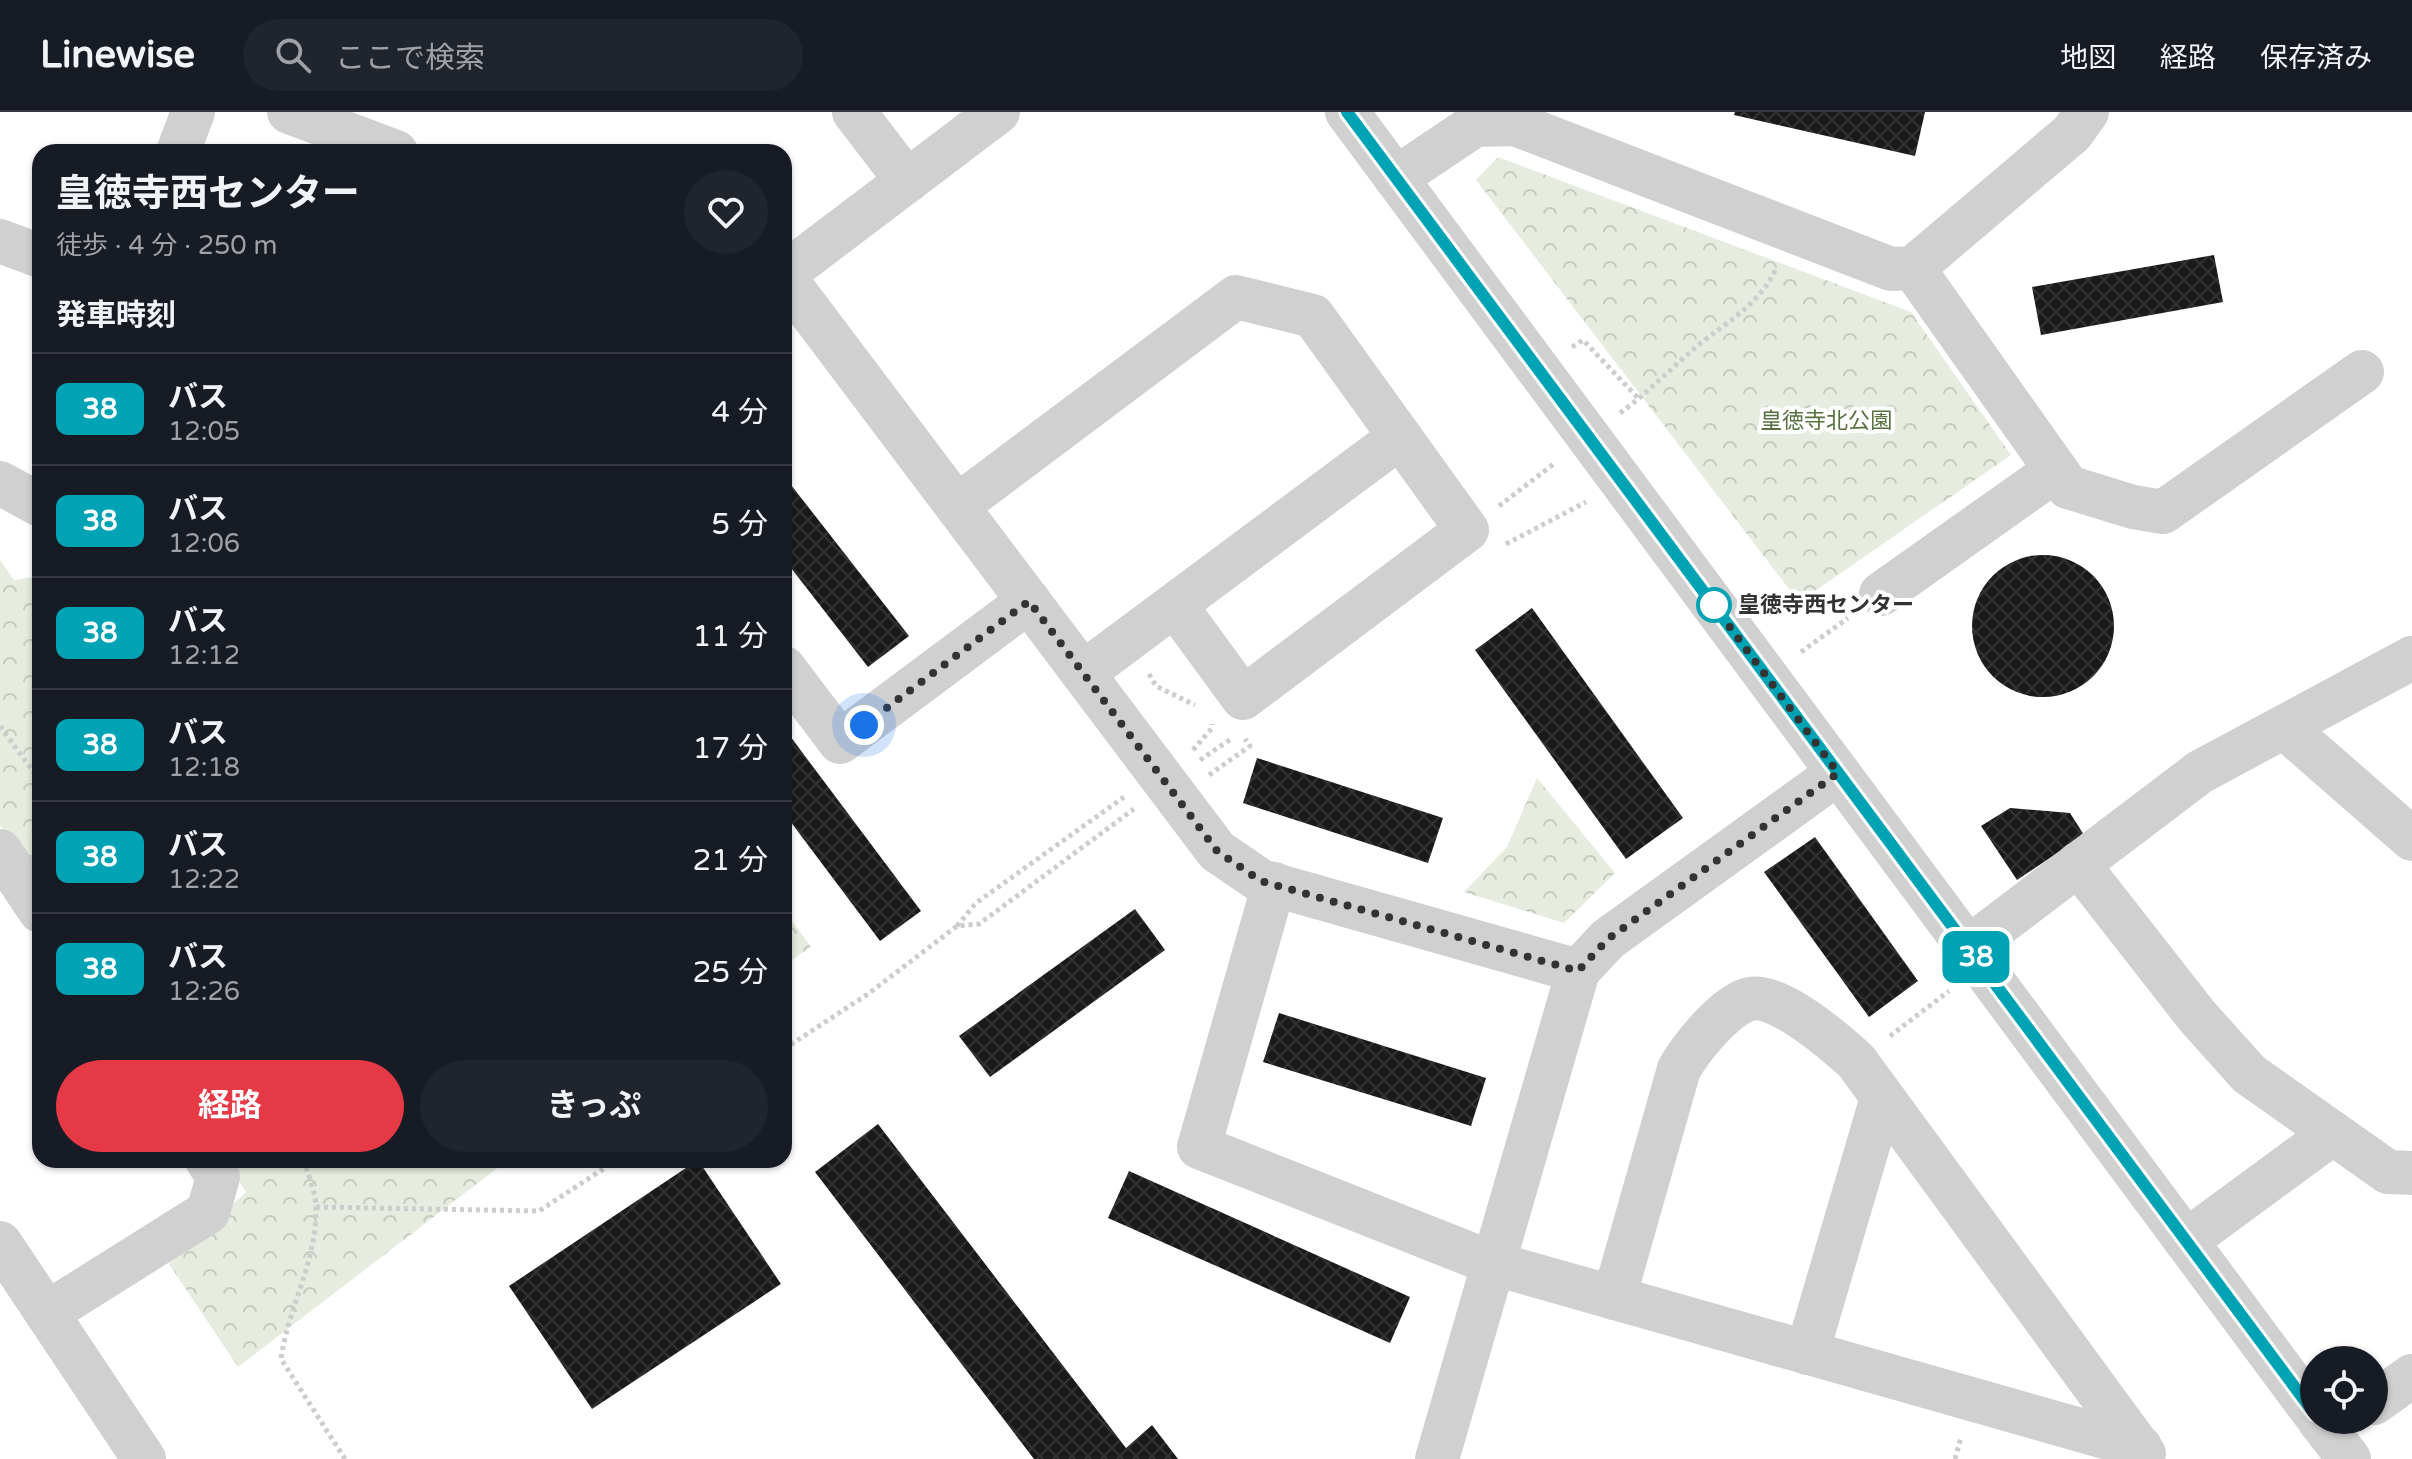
<!DOCTYPE html>
<html lang="ja">
<meta charset="utf-8">
<style>
:root{--surface:#171b24;--page:#20242c;--text:#f1f3f6;--muted:#9ea1a6;--line:#363941;--accent:#e63946}
body{margin:0;font-family:"Varela Round","Noto Sans JP",sans-serif;background:var(--page);color:var(--text);height:100vh;display:flex;flex-direction:column;font-size:30px;white-space:nowrap}
*{box-sizing:border-box;margin:0}
p{font-size:26px;color:var(--muted)}
.icon{flex:none;width:44px;height:44px;fill:none;stroke:currentColor;stroke-width:2;stroke-linecap:round;stroke-linejoin:round}
.map{position:relative;flex:1;overflow:hidden}
.side{position:absolute;left:32px;top:32px;width:760px;height:1024px;display:flex;flex-direction:column;background:var(--surface);border-radius:24px;box-shadow:0 2px 6px #0004}
.side>*{flex:none}
.badge{padding:0 16px;border-radius:12px;font-size:28px;line-height:52px}
.controls{position:absolute;left:2300px;top:1234px;display:grid;gap:16px}
.controls a{display:grid;place-items:center;width:88px;height:88px;border-radius:50%;background:var(--surface);box-shadow:0 2px 6px #0004;font-size:40px}
.you{position:absolute;width:40px;height:40px;margin:-20px;border:6px solid #fff;border-radius:50%;background:#1a73e8;box-shadow:0 0 0 12px #1a73e833}
.map>.badge{position:absolute;translate:-50% -50%;box-shadow:0 0 0 4px #fff}
h2{padding:0 24px;font-size:30px;line-height:72px}
.round{display:grid;place-items:center;flex:none;width:84px;height:84px;border-radius:42px;background:var(--page)}
.head{display:flex;align-items:center;justify-content:space-between;height:136px;padding:0 24px}
h1{font-size:38px;font-weight:700;line-height:60px}
.action{display:flex;gap:16px;margin-top:auto;padding:16px 24px}
.action a{flex:1;height:92px;border-radius:48px;background:var(--accent);color:#fff;font-size:32px;font-weight:700;line-height:92px;text-align:center}
.action a+a{background:var(--page);color:var(--text)}
ul{padding:0;list-style:none}
li{display:flex;align-items:center;gap:24px;height:112px;padding:0 24px;border-top:2px solid var(--line)}
li div{flex:1}
li b{display:block;font-size:30px}
li em{font-style:normal}
li .badge{min-width:88px;font-weight:700;text-align:center}
header{display:flex;align-items:center;gap:48px;box-sizing:border-box;height:112px;padding:0 40px;background:var(--surface);border-bottom:2px solid var(--line)}
header strong{font-size:38px}
nav{display:flex;gap:44px;margin-inline-start:auto;font-size:28px}
.search{width:560px;height:72px;background:var(--page);display:flex;align-items:center;gap:20px;box-sizing:border-box;padding:0 28px;border-radius:44px;color:var(--muted);font-size:30px}
.map>svg:first-child{display:block}
</style>
<header>
<strong>Linewise</strong>
<div class="search"><svg class="icon" aria-label="search" viewBox="0 0 24 24"><circle cx="10" cy="10" r="6"/><path d="M15 15l6 6"/></svg>ここで検索</div>
<nav><a>地図</a><a>経路</a><a>保存済み</a></nav>
</header>
<div class="map">
<svg width="2412" height="1347" viewBox="0 0 2412 1347">
<defs>
<pattern id="forest-crowns" width="20" height="18" patternUnits="userSpaceOnUse" patternTransform="scale(2)"><rect width="20" height="18" fill="#e6ecdf"/><path d="M2 6a3 3 0 1 1 6 0M12 15a3 3 0 1 1 6 0" fill="none" stroke="#c6cbc0"/></pattern>
<pattern id="building-cross-hatch" width="8" height="8" patternUnits="userSpaceOnUse" patternTransform="scale(2)"><rect width="8" height="8" fill="#1a1a1a"/><path d="M0 0l8 8M0 8l8-8" fill="none" stroke="#333"/></pattern>
</defs>
<rect width="100%" height="100%" fill="#fff"/>
<g fill="url(#forest-crowns)">
<polygon points="1498,45 1911,200 2011,343 1799,490 1476,68"/>
<polygon points="0,448 14,468 40,464 40,776 0,713"/>
<polygon points="1537,666 1615,761 1564,811 1464,780 1507,735"/>
<polygon points="784,798 811,835 784,853"/>
<polygon points="224,1048 508,1048 238,1255 169,1152 246,1080"/>
</g>
<g fill="url(#building-cross-hatch)">
<polygon points="1735,0 1925,0 1915,44 1734,3"/>
<polygon points="2214,143 2223,190 2041,223 2032,175"/>
<polygon points="784,364 909,524 868,555 784,447"/>
<circle cx="2043" cy="514" r="71"/>
<polygon points="1532,496 1683,706 1626,747 1475,538"/>
<polygon points="790,624 921,799 880,829 784,701 784,629"/>
<polygon points="1257,646 1443,706 1428,751 1243,691"/>
<polygon points="2010,696 2070,701 2084,723 2017,768 1981,714"/>
<polygon points="1815,725 1918,869 1869,905 1764,760"/>
<polygon points="1135,797 1165,838 990,965 959,924"/>
<polygon points="1279,901 1486,966 1471,1014 1263,950"/>
<polygon points="878,1012 1126,1336 1152,1313 1178,1347 1034,1347 815,1060"/>
<polygon points="698,1048 781,1172 592,1297 509,1174"/>
<polygon points="1129,1059 1410,1185 1390,1231 1108,1106"/>
</g>
<g fill="none" stroke-linecap="round" stroke-linejoin="round">
<g stroke="#cdcdcd" stroke-width="5" stroke-dasharray="4 4" stroke-linecap="butt">
<polyline points="1572,235 1583,228 1639,287"/>
<path d="M1620 301C1649 280 1673 254 1701 231 1730 208 1759 192 1776 157"/>
<polyline points="1499,394 1555,351"/>
<polyline points="1506,432 1586,390"/>
<polyline points="1801,540 1848,506"/>
<polyline points="1149,562 1156,574 1195,593"/>
<polyline points="0,614 40,669"/>
<polyline points="1193,638 1212,616 1212,612"/>
<polyline points="1200,648 1231,627"/>
<polyline points="1209,663 1250,634 1245,627"/>
<polyline points="957,814 976,791 1124,685"/>
<polyline points="1890,924 1949,879"/>
<polyline points="784,937 868,882 957,814 979,812 1134,697"/>
<path d="M304 1048C308 1063 316 1081 316 1096 317 1149 288 1196 281 1247L345 1347"/>
<polyline points="316,1095 539,1099 617,1048"/>
<polyline points="1955,1347 1961,1325"/>
</g>
<g stroke="#d0d0d0" stroke-width="44">
<polyline points="289,0 396,40"/>
<polyline points="854,0 907,69"/>
<polyline points="1347,0 2314,1301"/>
<polyline points="178,40 193,0"/>
<polyline points="1396,66 1475,13 1515,12 1891,157 1913,156 2072,21 2087,0"/>
<polyline points="0,129 40,144"/>
<polyline points="1913,156 2068,375 2133,395 2163,400 2362,260"/>
<polyline points="784,162 998,0"/>
<polyline points="784,165 1217,739 1261,769 1578,859"/>
<polyline points="0,371 40,393"/>
<polyline points="957,394 1236,185 1313,204 1467,418 1243,586 1175,493"/>
<polyline points="1881,482 2056,358"/>
<polyline points="784,556 840,630 1029,489"/>
<polyline points="1083,561 1400,325"/>
<polyline points="2284,615 2412,727"/>
<polyline points="0,739 40,799"/>
<polyline points="2078,752 2197,904 2249,962 2388,1060 2412,1061"/>
<polyline points="1274,772 1199,1035 1492,1151 2140,1335"/>
<polyline points="1968,836 2200,660 2412,546"/>
<polyline points="2186,1129 2333,1021"/>
<polyline points="0,1131 144,1347"/>
<path d="M1614 1186 1679 957C1691 936 1726 892 1750 887 1778 880 1836 931 1856 949L2144 1342"/>
<polyline points="47,1201 208,1100 218,1065 207,1048"/>
<polyline points="1807,1241 1882,986"/>
<polyline points="2374,1291 2412,1264"/>
<polyline points="2319,1308 2349,1347"/>
<polyline points="1437,1347 1578,859 1608,827 1838,661"/>
</g>
</g>
<g fill="none" stroke-linecap="round" stroke-linejoin="round">
<defs>
<polyline id="line" points="1347,0 2314,1301"/>
</defs>
<use href="#line" stroke="#fff" stroke-width="18"/>
<use href="#line" stroke="#00a3b4" stroke-width="12"/>
<polyline stroke="#333" stroke-width="8" stroke-dasharray="0 14.4" points="864,613 1029,489 1217,739 1261,769 1578,859 1608,827 1838,661 1709,487 1714,493"/>
</g>
<circle fill="#fff" stroke="#00a3b4" stroke-width="4" cx="1714" cy="493" r="16"/>
<g text-anchor="middle" dominant-baseline="central" stroke-width="8" stroke-linejoin="round" paint-order="stroke">
<g font-size="22" fill="#56703f" stroke="#fff">
<text x="1826" y="309">皇徳寺北公園</text>
</g>
<g font-size="22" font-weight="bold" fill="#333" stroke="#fff" text-anchor="start">
<text x="1738" y="493">皇徳寺西センター</text>
</g>
</g>
</svg>
<div class="controls">
<a><svg class="icon" aria-label="locate" viewBox="0 0 24 24"><circle cx="12" cy="12" r="6"/><path d="M12 2v4M12 18v4M2 12h4M18 12h4"/></svg></a>
</div>
<div class="you" style="left:864px;top:613px"></div>
<b class="badge" style="left:1976px;top:845px;background:#00a3b4;color:#fff">38</b>
<section class="side">
<div class="head"><div><h1>皇徳寺西センター</h1><p>徒歩 · 4 分 · 250 m</p></div><a class="round"><svg class="icon" aria-label="heart" viewBox="0 0 24 24"><path d="M12 20l-8-8c-3-5 5-10 8-4 3-6 11-1 8 4z"/></svg></a></div>
<h2>発車時刻</h2>
<ul>
<li><span class="badge" style="background:#00a3b4;color:#fff">38</span><div><b>バス</b><p>12:05</p></div><em>4 分</em></li>
<li><span class="badge" style="background:#00a3b4;color:#fff">38</span><div><b>バス</b><p>12:06</p></div><em>5 分</em></li>
<li><span class="badge" style="background:#00a3b4;color:#fff">38</span><div><b>バス</b><p>12:12</p></div><em>11 分</em></li>
<li><span class="badge" style="background:#00a3b4;color:#fff">38</span><div><b>バス</b><p>12:18</p></div><em>17 分</em></li>
<li><span class="badge" style="background:#00a3b4;color:#fff">38</span><div><b>バス</b><p>12:22</p></div><em>21 分</em></li>
<li><span class="badge" style="background:#00a3b4;color:#fff">38</span><div><b>バス</b><p>12:26</p></div><em>25 分</em></li>
</ul>
<div class="action"><a>経路</a><a>きっぷ</a></div>
</section>
</div>
